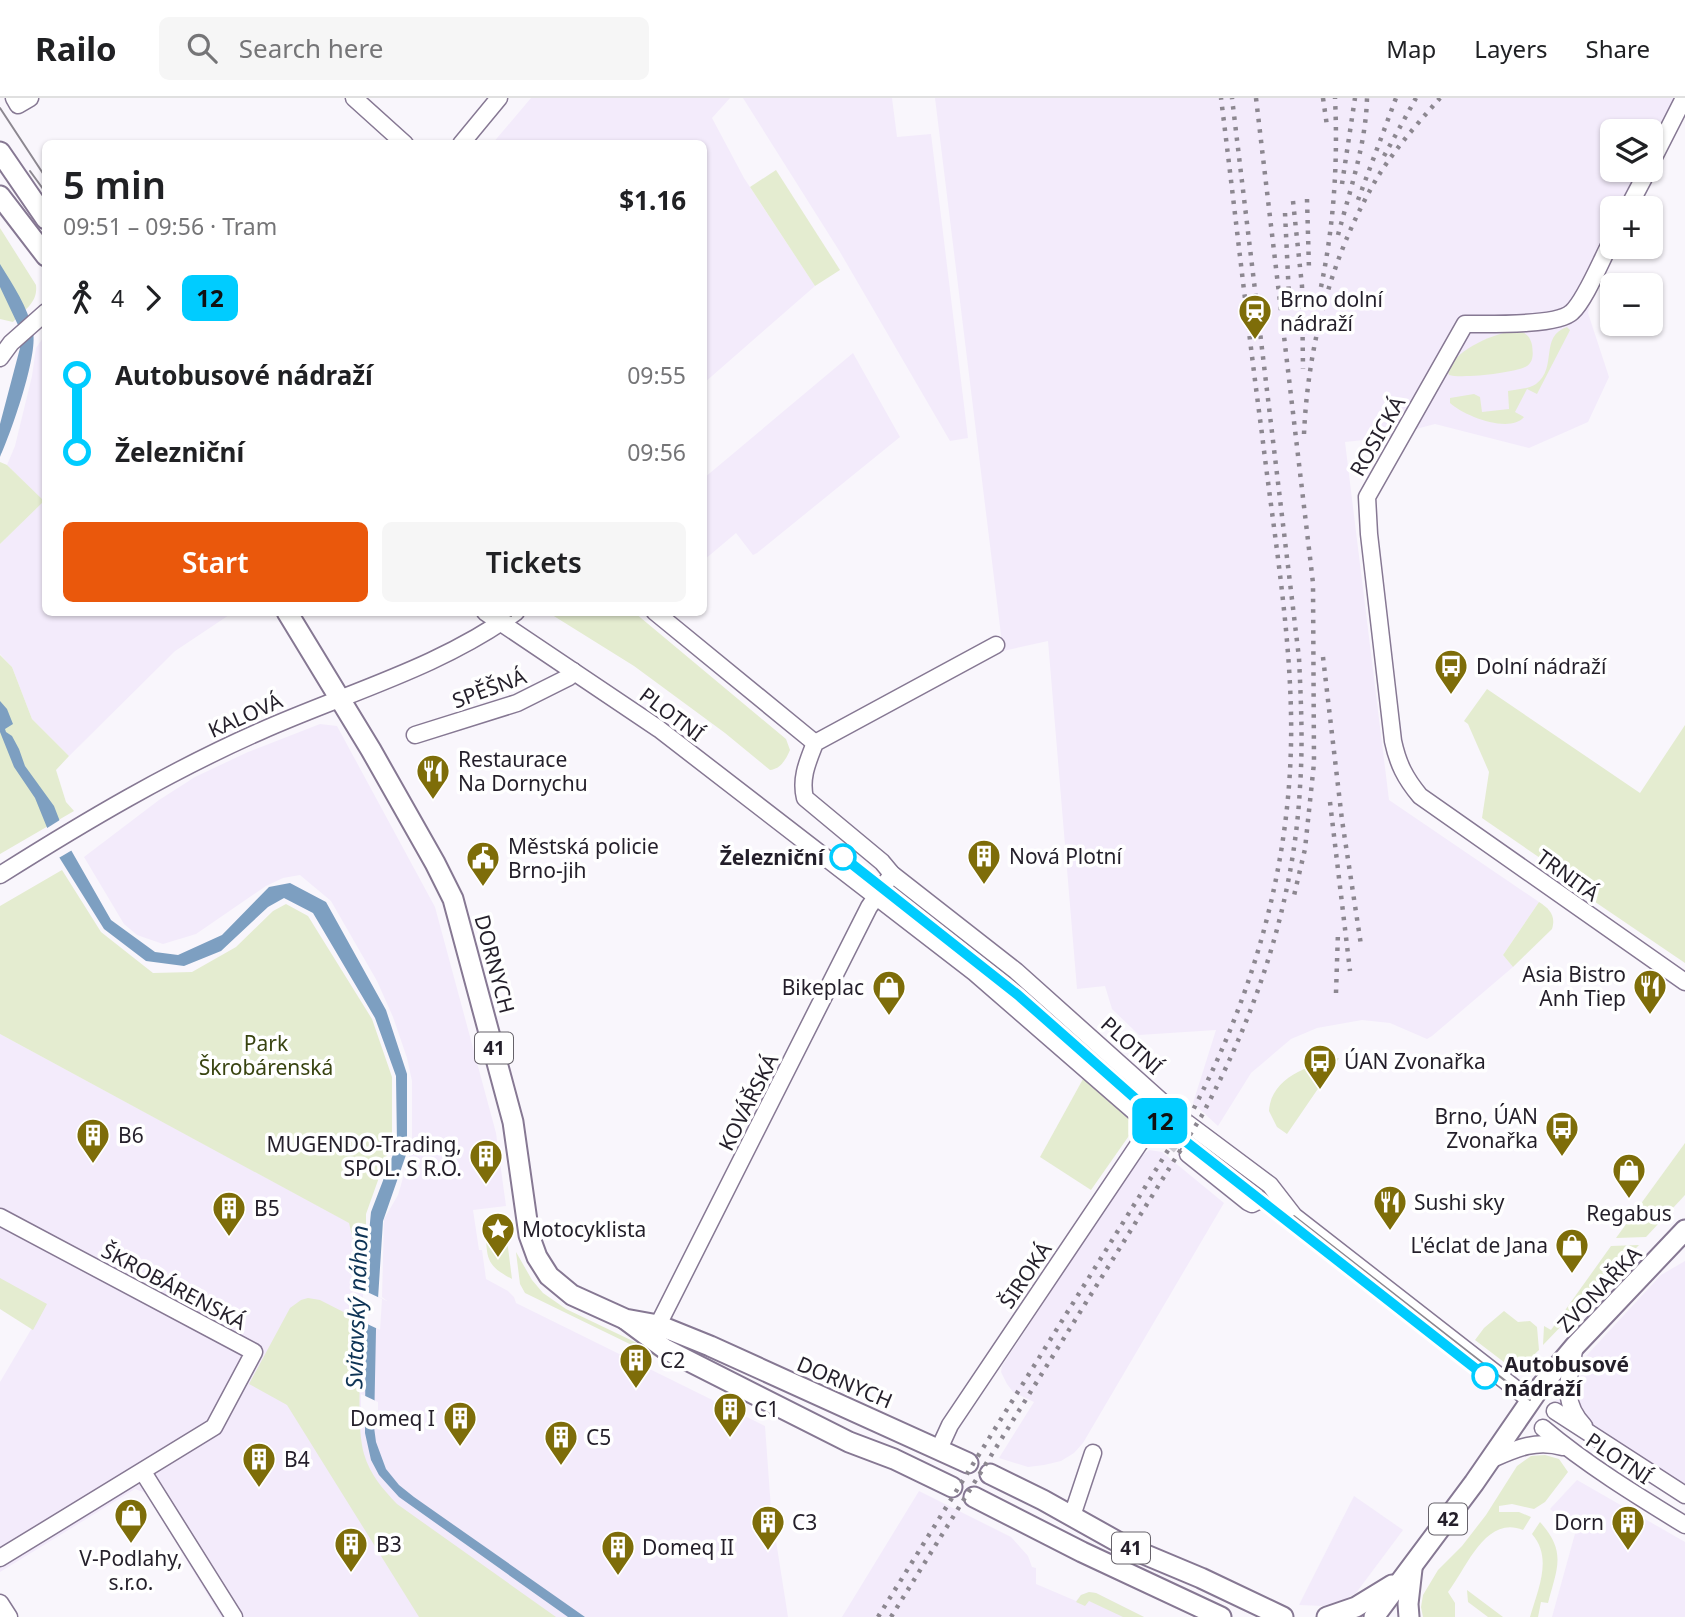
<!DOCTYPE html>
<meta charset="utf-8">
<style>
:root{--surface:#fff;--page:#f6f6f6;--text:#202124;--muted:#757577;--line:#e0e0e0;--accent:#ea580c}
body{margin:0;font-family:"Noto Sans",sans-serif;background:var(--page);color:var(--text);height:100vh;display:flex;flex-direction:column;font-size:26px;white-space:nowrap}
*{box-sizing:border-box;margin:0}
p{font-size:23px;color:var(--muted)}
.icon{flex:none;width:38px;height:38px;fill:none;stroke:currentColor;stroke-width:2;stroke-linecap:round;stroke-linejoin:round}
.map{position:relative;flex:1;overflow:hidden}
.details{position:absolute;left:42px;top:42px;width:665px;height:476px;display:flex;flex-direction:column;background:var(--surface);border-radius:10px;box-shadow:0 2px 5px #0004}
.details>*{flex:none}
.badge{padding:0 14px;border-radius:10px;font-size:24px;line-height:46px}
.buttons{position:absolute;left:1600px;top:21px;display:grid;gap:14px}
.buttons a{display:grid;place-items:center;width:63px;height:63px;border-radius:10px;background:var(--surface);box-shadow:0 2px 5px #0004;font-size:35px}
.map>.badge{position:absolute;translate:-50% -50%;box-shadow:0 0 0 4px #fff}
.legs{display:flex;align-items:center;gap:10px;height:77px;padding:0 21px;font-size:23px}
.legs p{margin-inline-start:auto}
.summary{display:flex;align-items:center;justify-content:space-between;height:119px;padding:0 21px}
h1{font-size:38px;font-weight:600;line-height:52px}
.action{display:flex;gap:14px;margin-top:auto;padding:14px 21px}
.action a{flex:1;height:80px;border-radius:10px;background:var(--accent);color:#fff;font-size:28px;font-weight:600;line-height:80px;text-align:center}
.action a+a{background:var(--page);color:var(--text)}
ul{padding:0 21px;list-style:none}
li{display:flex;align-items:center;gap:24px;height:77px;font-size:26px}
li i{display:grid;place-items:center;width:10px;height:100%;margin:0 9px;background:currentColor}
li i::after{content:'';width:18px;height:18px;margin:-9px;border:5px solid;border-radius:50%;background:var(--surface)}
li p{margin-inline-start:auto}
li:first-child i{background:linear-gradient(#0000 50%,currentColor 0)}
li:last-child i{background:linear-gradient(currentColor 50%,#0000 0)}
header{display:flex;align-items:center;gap:42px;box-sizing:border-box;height:98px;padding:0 35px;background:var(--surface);border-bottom:2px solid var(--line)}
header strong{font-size:33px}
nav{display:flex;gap:38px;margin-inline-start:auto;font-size:24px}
.search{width:490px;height:63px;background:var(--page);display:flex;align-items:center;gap:18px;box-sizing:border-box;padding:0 24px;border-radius:10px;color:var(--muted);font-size:26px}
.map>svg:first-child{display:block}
</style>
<header>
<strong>Railo</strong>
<div class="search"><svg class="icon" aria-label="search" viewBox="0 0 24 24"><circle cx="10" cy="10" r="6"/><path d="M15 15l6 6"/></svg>Search here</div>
<nav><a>Map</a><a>Layers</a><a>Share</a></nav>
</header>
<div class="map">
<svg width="1685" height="1519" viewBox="0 0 1685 1519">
<rect width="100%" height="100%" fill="#f9f6fc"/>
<g fill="#f3ebfb" fill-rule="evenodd">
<polygon points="531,0 730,0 712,20 744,80 815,188 704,285 704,46 492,46"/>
<polygon points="743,0 892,0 897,39 931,36 968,340 950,343 840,154"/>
<path d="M935 0H1685L1636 110H1612V149L1592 198 1588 215 1609 279 1588 324 1529 350 1435 326 1382 340 1345 344 1389 702 1539 804 1503 857 1513 869 1432 938 1427 941 1390 925 1362 922 1317 930 1291 941 1251 975 1218 1028 1193 1005 1216 932 1139 937 1112 911 1105 888 1077 891 1048 543 1003 553ZM1612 33H1650V72H1612Z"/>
<polygon points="45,237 46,514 232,515 175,553 69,658 32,621 12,569 0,556 0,446 44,403 7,367 15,348 32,278 36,250"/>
<polygon points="853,255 900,339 757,455 753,457 736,435 704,462 704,380"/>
<polygon points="320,626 337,628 435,809 496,1035 506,1108 473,1112 479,1152 482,1152 486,1181 508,1193 514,1199 516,1205 765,1328 771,1411 788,1519 221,1519 146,1395 135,1391 0,1474 0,1284 32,1230 0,1187 0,936 350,1125 359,1167 358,1189 387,1203 382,1199 384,1121 398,1097 412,1049 412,983 407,960 393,919 377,883 331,803 300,777 283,780 266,788 196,836 163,846 137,837 124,826 84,759 159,702 195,679 248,654"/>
<polygon points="1149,1052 1162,1054 1224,1105 1083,1345 1074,1355 1061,1363 1044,1367 1028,1369 999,1360 1034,1304 1013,1294 1007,1286 1001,1274 1002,1268 1137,1062"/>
<polygon points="1685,1163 1685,1389 1564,1313 1551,1296 1661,1177"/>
<polygon points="1577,1382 1685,1444 1685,1519 1552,1519 1576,1432 1550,1411"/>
<polygon points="919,1393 1011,1439 1028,1458 1032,1469 1036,1470 1036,1486 1076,1503 1081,1497 1089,1494 1096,1495 1144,1519 842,1519"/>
<polygon points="1354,1398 1403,1432 1356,1495 1343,1502 1323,1508 1299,1507"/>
</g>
<g fill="#e4ecd0">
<polygon points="776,72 840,172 815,188 750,89"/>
<path d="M0 130 36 187C38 205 25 211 13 224L0 221Z"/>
<path d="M1567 229 1570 232 1568 236 1537 296 1527 291 1515 314 1524 319C1510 336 1464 318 1450 305V300L1474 296 1480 299 1482 314 1509 311 1508 293C1518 291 1529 291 1536 286 1558 270 1539 238 1567 229Z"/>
<path d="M1517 232C1526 235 1530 238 1532 247 1533 255 1534 263 1527 268 1517 275 1460 281 1449 277L1447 272C1460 249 1493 236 1517 232Z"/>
<polygon points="0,364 7,367 44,403 0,446"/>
<path d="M549 515H635L786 641 790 652C786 661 781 671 770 672L725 635 634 568Z"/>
<polygon points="0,557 12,569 32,621 69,658 56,672 66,704 74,713 0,756"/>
<polygon points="1487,591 1640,695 1685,627 1685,865 1576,791 1578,786 1482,720 1489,674 1468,626 1464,623"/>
<polygon points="62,772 101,834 153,875 192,874 236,849 273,813 286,806 308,818 372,921 392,979 392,1043 366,1116 366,1193 358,1189 359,1167 349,1125 0,936 0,808"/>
<path d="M1539 804C1550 811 1556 818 1552 831L1513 869 1503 857Z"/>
<path d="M1339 960 1328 979H1326L1287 1036 1277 1029 1269 1013C1271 978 1313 966 1339 960Z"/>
<polygon points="1083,981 1134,1025 1133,1032 1091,1092 1040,1059"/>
<polygon points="1685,1045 1685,1097 1646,1139 1616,1140"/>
<path d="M505 1126 512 1181C483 1166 488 1158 485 1128Z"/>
<polygon points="1639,1147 1543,1247 1544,1228 1551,1232 1611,1148"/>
<polygon points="516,1154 532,1182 543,1195 566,1211 685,1268 681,1271 525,1195 520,1186"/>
<polygon points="0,1180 47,1206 33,1232 0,1211"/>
<path d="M308 1200 320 1202 363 1224C362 1259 355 1324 364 1356 370 1377 383 1391 397 1406L556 1519H419L287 1307 249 1286 290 1210 301 1202Z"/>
<polygon points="1504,1213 1518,1224 1530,1223 1537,1229 1539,1252 1519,1271 1513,1271 1475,1242 1484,1230"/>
<path d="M1545 1357 1559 1361 1568 1374 1545 1404 1534 1411 1512 1406 1499 1408V1414H1519L1531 1419 1523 1432C1485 1417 1467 1470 1448 1494L1455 1505V1519H1423L1421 1509 1423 1497 1438 1472 1462 1448 1486 1417 1517 1368 1531 1358Z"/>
<path d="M1540 1424C1567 1454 1557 1470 1548 1505L1541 1504 1538 1519H1530C1538 1491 1553 1460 1532 1436Z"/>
<polygon points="1467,1492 1503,1519 1488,1519 1468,1504"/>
<polygon points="1089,1494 1096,1495 1144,1519 1123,1519 1089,1503 1085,1508 1076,1504 1081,1497"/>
</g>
<g fill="#7d9fc1">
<path d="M0 166C13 187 28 209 33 234 38 258 11 335 0 359V326L20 250 18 227 0 189Z"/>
<polygon points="0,603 7,611 13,626 5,631 6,634 12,638 19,651 25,668 54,708 71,752 111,822 155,854 178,857 222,837 269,789 290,785 326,804 386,912 407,976 407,1054 383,1123 376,1232 374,1329 376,1344 386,1371 399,1387 414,1399 585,1519 568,1519 399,1399 379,1377 371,1362 365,1335 366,1166 371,1114 397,1046 396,978 375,920 313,815 284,800 268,809 221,853 184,868 146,863 104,831 59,759 35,700 14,669 0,634"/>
</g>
<g fill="#f9f6fc">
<polygon points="63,720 74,751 57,761 44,732"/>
<polygon points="363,1192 382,1201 380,1232 363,1224"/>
<polygon points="361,1296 378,1304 378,1329 361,1321"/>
</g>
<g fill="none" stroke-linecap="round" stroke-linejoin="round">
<polyline stroke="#cecbd2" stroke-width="16" stroke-dasharray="16 8" stroke-linecap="butt" points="1167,1038 1188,1056"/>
<defs>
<g id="minor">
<polyline points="14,0 18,7 30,0"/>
<polyline points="354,0 405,46"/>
<polyline points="461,46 499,0"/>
<polyline points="1650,67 1684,0"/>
<polyline points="1628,110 1648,72"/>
<path d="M1612 142C1602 160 1586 201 1572 214 1558 228 1487 226 1465 226L1367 399 1369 436 1393 643C1398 666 1405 680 1420 698L1685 884"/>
<polyline points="0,260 11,245 46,214"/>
<polyline points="485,514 659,631 975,875 1151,1028 1167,1038"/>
<polyline points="655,514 815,645"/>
<path d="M996 547 815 645C808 663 800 680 805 700L882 764 892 776 1016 873 1179 1019 1270 1087 1294 1118 1530 1302"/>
<polyline points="415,637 517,605 569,579 573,573"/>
<path d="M0 777C84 724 170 673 261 633 346 595 439 570 516 514"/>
<polyline points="1188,1056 1248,1104 1252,1106 1260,1102"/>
<polyline points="0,1119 254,1254 214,1329 0,1460"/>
<polyline points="658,1227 869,809 892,776"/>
<path d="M1575 1248C1569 1279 1560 1303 1584 1328"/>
<polyline points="1555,1313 1685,1397"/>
<path d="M1543 1330C1587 1367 1636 1397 1685 1427"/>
<polyline points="939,1351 950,1327 1151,1028"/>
<path d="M1490 1362C1515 1351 1535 1341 1563 1349"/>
<polyline points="143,1374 234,1519"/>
<polyline points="1072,1418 1093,1355"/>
<polyline points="0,1505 9,1519"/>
</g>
<g id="major">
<polyline points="0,54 46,121"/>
<polyline points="0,98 46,158"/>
<polyline points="287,514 371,652 435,765 453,801 513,1024 529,1137 537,1159 549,1178 572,1197 625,1221 658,1227 710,1248 968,1365"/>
<polyline points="626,1222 665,1251 849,1344 894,1361 952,1389"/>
<polyline points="990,1376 1043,1402 1127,1449 1201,1480 1283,1519"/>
<polyline points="974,1399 1082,1454 1221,1519"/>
<polyline points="1327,1519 1356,1509 1392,1487"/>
<polyline points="1374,1519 1474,1385 1538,1292 1575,1248 1685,1132"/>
<polyline points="1409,1519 1408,1506 1412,1471"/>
</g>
</defs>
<use href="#minor" stroke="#867893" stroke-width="19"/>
<use href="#major" stroke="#867893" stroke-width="23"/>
<use href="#minor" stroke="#fff" stroke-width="16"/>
<use href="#major" stroke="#fff" stroke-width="19"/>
<g stroke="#8c8790" stroke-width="2">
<polyline points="0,10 46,80"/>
<polyline points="30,73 46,95"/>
<polyline points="504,514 511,518"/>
<polyline points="1294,1118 1530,1302"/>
</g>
<g stroke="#8c8790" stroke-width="4.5" stroke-dasharray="3.5 7" stroke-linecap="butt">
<polyline points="1256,0 1313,485 1314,665 1305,751 1293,802"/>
<polyline points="1323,0 1327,28"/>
<polyline points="1384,58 1416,0"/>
<polyline points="1342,86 1355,0"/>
<polyline points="1307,101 1309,171"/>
<polyline points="1358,102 1396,0"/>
<polyline points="1293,103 1302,188 1303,271"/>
<polyline points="1285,115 1289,199"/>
<path d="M1338 137C1350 92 1366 46 1367 0"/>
<path d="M1321 189C1334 126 1338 64 1335 0"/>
<path d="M1304 336C1308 247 1331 158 1377 80 1394 52 1418 25 1440 0"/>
<polyline points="1323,559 1342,722 1361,847"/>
<polyline points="1330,704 1350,873"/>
<polyline points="1336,895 1338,834"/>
<path d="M878 1519 1193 1012C1257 889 1294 755 1291 615 1289 522 1273 429 1262 336 1247 224 1235 112 1221 0"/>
<path d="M891 1519 1201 1019C1256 917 1294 805 1300 689 1303 646 1301 603 1299 560L1232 0"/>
</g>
</g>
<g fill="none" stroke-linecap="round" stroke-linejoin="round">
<defs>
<polyline id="line-1" points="843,759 1018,897 1171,1032 1485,1278"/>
</defs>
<use href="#line-1" stroke="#fff" stroke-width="16"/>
<use href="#line-1" stroke="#0cf" stroke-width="10"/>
</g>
<defs>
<symbol id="station-pin" viewBox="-11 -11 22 30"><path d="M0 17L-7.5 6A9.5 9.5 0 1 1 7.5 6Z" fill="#7e6d09" stroke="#fff"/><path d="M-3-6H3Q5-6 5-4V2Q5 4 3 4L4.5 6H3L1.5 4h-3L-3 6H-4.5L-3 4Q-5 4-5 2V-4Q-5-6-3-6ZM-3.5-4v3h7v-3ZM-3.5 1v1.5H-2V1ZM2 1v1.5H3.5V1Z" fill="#fff"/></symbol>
<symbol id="bus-pin" viewBox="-11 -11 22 30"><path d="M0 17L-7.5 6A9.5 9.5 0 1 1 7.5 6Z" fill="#7e6d09" stroke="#fff"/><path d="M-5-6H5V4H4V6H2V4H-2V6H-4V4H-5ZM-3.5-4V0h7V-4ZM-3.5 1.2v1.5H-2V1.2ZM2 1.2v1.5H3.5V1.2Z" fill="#fff"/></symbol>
<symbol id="restaurant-pin" viewBox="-11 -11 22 30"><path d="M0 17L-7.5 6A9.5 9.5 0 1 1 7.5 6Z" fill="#7e6d09" stroke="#fff"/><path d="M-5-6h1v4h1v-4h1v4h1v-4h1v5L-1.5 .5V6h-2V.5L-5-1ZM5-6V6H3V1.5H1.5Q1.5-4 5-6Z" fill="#fff"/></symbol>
<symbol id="building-pin" viewBox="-11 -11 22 30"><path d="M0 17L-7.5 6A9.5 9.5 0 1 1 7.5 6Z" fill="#7e6d09" stroke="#fff"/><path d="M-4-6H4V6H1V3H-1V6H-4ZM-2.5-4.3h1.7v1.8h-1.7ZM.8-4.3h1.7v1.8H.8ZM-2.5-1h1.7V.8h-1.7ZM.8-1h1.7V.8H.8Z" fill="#fff"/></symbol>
<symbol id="civic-pin" viewBox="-11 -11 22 30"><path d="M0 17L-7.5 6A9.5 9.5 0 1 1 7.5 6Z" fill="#7e6d09" stroke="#fff"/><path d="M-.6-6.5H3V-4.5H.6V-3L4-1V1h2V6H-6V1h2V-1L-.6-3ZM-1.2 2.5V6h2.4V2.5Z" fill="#fff"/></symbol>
<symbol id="shop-pin" viewBox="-11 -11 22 30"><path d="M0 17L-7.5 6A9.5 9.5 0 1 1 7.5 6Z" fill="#7e6d09" stroke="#fff"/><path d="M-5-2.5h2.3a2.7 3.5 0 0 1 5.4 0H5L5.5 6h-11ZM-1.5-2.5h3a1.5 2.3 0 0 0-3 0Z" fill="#fff"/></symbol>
<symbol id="sight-pin" viewBox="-11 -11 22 30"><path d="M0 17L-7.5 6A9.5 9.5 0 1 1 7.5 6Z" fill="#7e6d09" stroke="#fff"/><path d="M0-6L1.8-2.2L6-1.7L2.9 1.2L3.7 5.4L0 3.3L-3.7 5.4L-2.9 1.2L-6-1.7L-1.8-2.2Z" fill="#fff"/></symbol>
</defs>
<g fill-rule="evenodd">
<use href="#station-pin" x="1236" y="194" width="38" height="52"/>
<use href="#bus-pin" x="1432" y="549" width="38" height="52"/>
<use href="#restaurant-pin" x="414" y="654" width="38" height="52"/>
<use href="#building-pin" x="965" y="739" width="38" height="52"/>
<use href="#civic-pin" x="464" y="741" width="38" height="52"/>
<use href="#restaurant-pin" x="1631" y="869" width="38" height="52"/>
<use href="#shop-pin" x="870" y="870" width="38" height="52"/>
<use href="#bus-pin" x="1301" y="944" width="38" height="52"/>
<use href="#bus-pin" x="1543" y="1011" width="38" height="52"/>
<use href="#building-pin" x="74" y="1018" width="38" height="52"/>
<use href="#building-pin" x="467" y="1039" width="38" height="52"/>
<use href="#shop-pin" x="1610" y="1053" width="38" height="52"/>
<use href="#restaurant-pin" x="1371" y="1085" width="38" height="52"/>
<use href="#building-pin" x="210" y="1091" width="38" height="52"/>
<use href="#sight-pin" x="479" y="1112" width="38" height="52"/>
<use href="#shop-pin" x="1553" y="1128" width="38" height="52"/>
<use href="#building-pin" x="617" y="1243" width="38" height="52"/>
<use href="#building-pin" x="711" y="1292" width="38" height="52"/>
<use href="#building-pin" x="441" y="1301" width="38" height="52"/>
<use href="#building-pin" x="542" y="1320" width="38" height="52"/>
<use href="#building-pin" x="240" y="1342" width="38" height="52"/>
<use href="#shop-pin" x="112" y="1398" width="38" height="52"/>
<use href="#building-pin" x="749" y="1405" width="38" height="52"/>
<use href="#building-pin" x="1609" y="1405" width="38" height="52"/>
<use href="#building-pin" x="332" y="1427" width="38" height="52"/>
<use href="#building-pin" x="599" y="1430" width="38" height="52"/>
</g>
<g fill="#fff" stroke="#0cf" stroke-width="3.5">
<circle cx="843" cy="759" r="12"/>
<circle cx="1485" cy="1278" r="12"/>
</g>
<g text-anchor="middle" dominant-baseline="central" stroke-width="7" stroke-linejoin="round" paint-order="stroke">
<g fill="#fff" stroke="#66626a" stroke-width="2">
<rect x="475" y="934.5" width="38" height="31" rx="5"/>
<rect x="1429" y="1405.5" width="38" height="31" rx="5"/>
<rect x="1112" y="1434.5" width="38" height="31" rx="5"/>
</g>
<g font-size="19" font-weight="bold" fill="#241f2a">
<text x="494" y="950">41</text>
<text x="1448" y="1421">42</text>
<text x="1131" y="1450">41</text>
</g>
<g font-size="21" fill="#241f2a" stroke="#fff" text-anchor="start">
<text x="1280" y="201">Brno dolní<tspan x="1280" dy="24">nádraží</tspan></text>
<text x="1476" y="568">Dolní nádraží</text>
<text x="458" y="661">Restaurace<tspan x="458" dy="24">Na Dornychu</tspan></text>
<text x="508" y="748">Městská policie<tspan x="508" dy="24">Brno-jih</tspan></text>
<text x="1009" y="758">Nová Plotní</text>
<text x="1626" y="876" text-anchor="end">Asia Bistro<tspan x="1626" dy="24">Anh Tiep</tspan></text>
<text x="864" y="889" text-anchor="end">Bikeplac</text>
<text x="1344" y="963">ÚAN Zvonařka</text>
<text x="1538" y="1018" text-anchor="end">Brno, ÚAN<tspan x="1538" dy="24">Zvonařka</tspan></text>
<text x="118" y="1037">B6</text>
<text x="462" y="1046" text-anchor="end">MUGENDO-Trading,<tspan x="462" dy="24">SPOL. S R.O.</tspan></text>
<text x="1414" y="1104">Sushi sky</text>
<text x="254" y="1110">B5</text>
<text x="1629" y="1115" text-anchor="middle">Regabus</text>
<text x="522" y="1131">Motocyklista</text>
<text x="1548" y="1147" text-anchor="end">L'éclat de Jana</text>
<text x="660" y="1262">C2</text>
<text x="754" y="1311">C1</text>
<text x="435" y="1320" text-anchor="end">Domeq I</text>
<text x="586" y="1339">C5</text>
<text x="284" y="1361">B4</text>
<text x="792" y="1424">C3</text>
<text x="1604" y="1424" text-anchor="end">Dorn</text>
<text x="376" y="1446">B3</text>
<text x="642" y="1449">Domeq II</text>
<text x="131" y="1460" text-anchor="middle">V-Podlahy,<tspan x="131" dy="24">s.r.o.</tspan></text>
</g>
<g font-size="21" fill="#241f2a" stroke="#fff">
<text transform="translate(1377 338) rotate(-60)">ROSICKÁ</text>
<text transform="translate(489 590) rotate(-20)">SPĚŠNÁ</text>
<text transform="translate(672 616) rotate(37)">PLOTNÍ</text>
<text transform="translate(245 617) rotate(-24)">KALOVÁ</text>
<text transform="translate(1568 777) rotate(36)">TRNITÁ</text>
<text transform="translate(495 866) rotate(75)">DORNYCH</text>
<text transform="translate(1132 947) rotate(42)">PLOTNÍ</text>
<text transform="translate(748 1004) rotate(-63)">KOVÁŘSKÁ</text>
<text transform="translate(1025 1177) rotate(-56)">ŠIROKÁ</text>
<text transform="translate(174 1188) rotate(28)">ŠKROBÁRENSKÁ</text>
<text transform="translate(1599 1191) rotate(-46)">ZVONAŘKA</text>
<text transform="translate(845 1284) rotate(23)">DORNYCH</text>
<text transform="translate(1619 1360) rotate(34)">PLOTNÍ</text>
</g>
<g font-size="21" font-weight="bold" fill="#241f2a" stroke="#fff" text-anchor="end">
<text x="824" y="759">Železniční</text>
<text x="1504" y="1266" text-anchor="start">Autobusové<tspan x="1504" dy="24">nádraží</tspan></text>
</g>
<g font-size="21" fill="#384310" stroke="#fff">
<text x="266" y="945">Park<tspan x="266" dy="24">Škrobárenská</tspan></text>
</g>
<g font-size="23" font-style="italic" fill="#0e3456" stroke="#fff">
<text transform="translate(356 1209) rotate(-88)">Svitavský náhon</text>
</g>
</g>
</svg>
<div class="buttons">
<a><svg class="icon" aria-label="layers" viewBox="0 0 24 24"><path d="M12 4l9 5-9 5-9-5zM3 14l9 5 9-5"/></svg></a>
<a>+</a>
<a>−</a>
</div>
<b class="badge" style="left:1160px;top:1023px;background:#0cf;color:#111">12</b>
<section class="details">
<div class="summary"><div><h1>5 min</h1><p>09:51 – 09:56 · Tram</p></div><b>$1.16</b></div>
<div class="legs"><svg class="icon" aria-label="walk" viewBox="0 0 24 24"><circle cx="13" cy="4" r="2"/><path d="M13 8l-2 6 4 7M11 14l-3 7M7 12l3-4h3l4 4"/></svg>4<svg class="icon" aria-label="forward" viewBox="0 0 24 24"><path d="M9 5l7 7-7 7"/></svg><b class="badge" style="background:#0cf;color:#111">12</b></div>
<ul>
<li><i style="color:#0cf"></i><b>Autobusové nádraží</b><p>09:55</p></li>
<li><i style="color:#0cf"></i><b>Železniční</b><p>09:56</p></li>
</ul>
<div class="action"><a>Start</a><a>Tickets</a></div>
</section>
</div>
